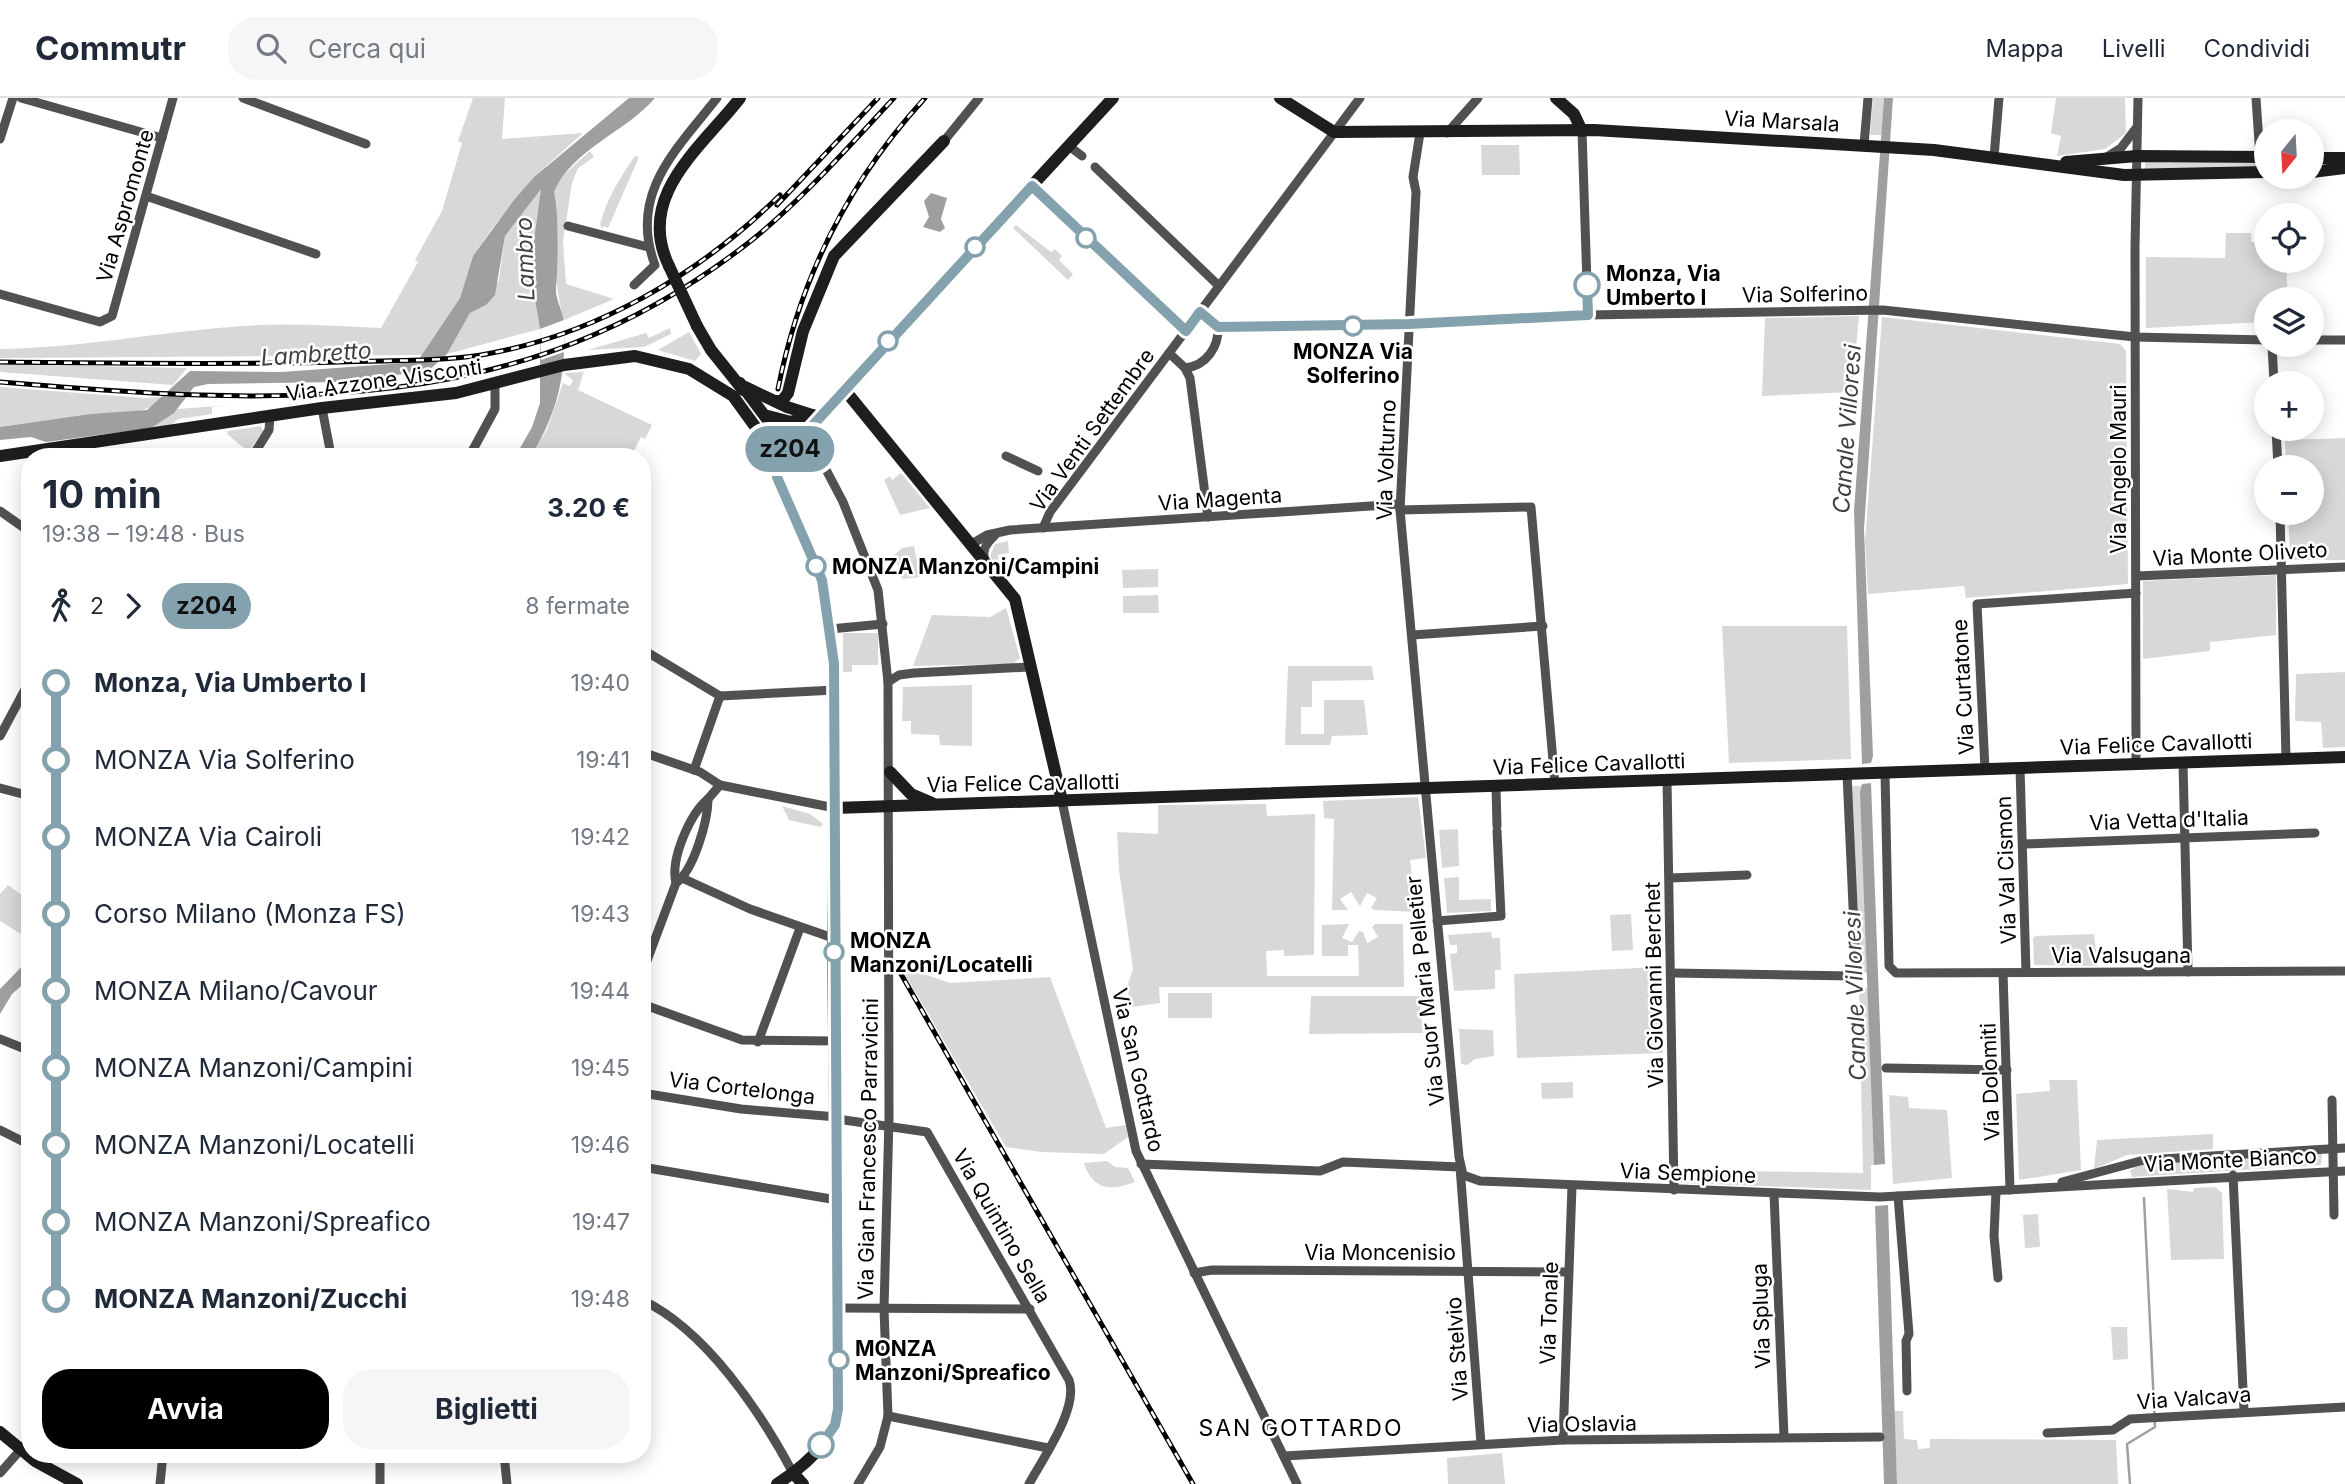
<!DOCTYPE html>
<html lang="it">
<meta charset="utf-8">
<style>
:root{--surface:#fff;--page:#f6f6f7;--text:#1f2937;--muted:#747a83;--line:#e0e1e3;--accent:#000}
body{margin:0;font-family:Inter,sans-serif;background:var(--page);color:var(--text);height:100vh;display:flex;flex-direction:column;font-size:26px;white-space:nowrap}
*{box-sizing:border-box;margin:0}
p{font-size:23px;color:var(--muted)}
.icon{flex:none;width:38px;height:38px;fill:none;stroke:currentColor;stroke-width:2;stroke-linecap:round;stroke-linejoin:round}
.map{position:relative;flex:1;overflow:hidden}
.sheet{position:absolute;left:21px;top:350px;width:630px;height:1015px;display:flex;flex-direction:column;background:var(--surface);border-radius:28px;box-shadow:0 4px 18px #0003}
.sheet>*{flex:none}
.badge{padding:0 14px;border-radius:23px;font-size:24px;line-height:46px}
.needle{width:46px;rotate:198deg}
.buttons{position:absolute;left:2254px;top:21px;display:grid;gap:14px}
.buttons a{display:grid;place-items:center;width:70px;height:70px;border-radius:50%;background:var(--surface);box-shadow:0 4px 18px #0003;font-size:35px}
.map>.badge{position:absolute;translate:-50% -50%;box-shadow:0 0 0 4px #fff}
.legs{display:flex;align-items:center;gap:10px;height:77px;padding:0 21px;font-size:23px}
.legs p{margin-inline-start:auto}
.overview{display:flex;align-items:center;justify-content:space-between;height:119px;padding:0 21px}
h1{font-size:38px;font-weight:700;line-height:52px}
.cta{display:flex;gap:14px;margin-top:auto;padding:14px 21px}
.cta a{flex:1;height:80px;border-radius:28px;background:var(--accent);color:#fff;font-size:28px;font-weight:700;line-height:80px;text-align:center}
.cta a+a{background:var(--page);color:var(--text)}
ul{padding:0 21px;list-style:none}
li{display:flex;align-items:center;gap:24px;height:77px;font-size:26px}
li i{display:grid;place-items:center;width:10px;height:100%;margin:0 9px;background:currentColor}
li i::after{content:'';width:18px;height:18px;margin:-9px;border:5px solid;border-radius:50%;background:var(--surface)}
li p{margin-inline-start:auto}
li:first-child i{background:linear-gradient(#0000 50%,currentColor 0)}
li:last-child i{background:linear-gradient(currentColor 50%,#0000 0)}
header{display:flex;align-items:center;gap:42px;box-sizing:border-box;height:98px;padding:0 35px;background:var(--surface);border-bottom:2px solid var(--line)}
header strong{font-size:33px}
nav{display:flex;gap:38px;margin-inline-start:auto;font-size:24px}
.search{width:490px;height:63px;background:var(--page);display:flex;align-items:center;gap:18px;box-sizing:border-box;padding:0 24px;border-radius:28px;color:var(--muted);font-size:26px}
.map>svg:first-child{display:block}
</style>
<header>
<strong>Commutr</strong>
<div class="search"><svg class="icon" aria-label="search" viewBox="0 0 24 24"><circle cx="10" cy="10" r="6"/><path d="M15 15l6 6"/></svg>Cerca qui</div>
<nav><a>Mappa</a><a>Livelli</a><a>Condividi</a></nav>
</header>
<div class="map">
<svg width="2345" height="1386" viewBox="0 0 2345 1386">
<rect width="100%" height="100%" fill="#fff"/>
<g fill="#d8d8d8">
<path d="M473 0H505L502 41 583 35 534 79 492 131 473 158 460 200 422 257 0 260V251C78 250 153 235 230 229 280 224 330 228 381 230L418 164 415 162 442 113 462 45 458 43Z"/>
<polygon points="1873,0 1884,0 1882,37 1870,37"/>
<polygon points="2056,0 2125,0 2126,35 2105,51 2057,58 2061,38 2051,35"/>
<polygon points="1481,47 1519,47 1520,77 1482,77"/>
<path d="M590 53 594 59 578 70 572 85 563 143 566 186 614 201 564 222C555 192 554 159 555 127 555 114 559 107 554 94L559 81Z"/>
<path d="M635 58 639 59 608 130 604 128 602 131 600 126C607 101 620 79 635 58Z"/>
<polygon points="2145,63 2266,65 2266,71 2145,72"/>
<polygon points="542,89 530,172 540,231 447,256 470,215 486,207 499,182 505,138"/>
<polygon points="1016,127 1051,154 1055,151 1062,158 1059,162 1073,176 1068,182 1013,130"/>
<polygon points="2226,135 2251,135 2251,144 2266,144 2266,163 2286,163 2288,201 2266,201 2266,224 2146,230 2146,159 2225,160"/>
<polygon points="1859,218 1852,294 1762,298 1765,220"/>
<polygon points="1882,219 2120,246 2126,253 2128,486 1966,500 1964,488 1868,496 1865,444"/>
<polygon points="670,230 671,236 644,249 588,252 646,235 649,240"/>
<polygon points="689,234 701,256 695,263 658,252"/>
<polygon points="0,266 187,270 173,287 0,274"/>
<polygon points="584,274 578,292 652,327 645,341 641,339 631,359 531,359 547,331 563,285 570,288 573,282 564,275"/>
<polygon points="0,289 145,300 162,299 156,307 137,314 90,316 0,329"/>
<polygon points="232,307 212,309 212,316 178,321 169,329 151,330 177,311"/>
<polygon points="261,328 263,333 251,350 245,351 227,336 228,333"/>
<polygon points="2345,340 2345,462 2295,462 2290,458 2288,415 2312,415 2312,369 2286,369 2285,342"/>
<polygon points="901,375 930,410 900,417 884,382 890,378 892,382"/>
<polygon points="1008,443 1009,455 998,457 999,466 1010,466 1011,480 999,474 990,458 995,446"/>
<polygon points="914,448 920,479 902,481 894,457 902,450"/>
<polygon points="1158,471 1158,489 1123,490 1122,472"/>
<polygon points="2276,477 2276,537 2210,544 2210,553 2143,561 2143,483"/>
<polygon points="1158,497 1159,515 1123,515 1123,498"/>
<polygon points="1006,510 1020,560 1013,566 913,568 932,517 990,519"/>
<polygon points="1722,528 1847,528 1851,661 1729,665"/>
<polygon points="843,535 878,535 878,567 852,567 852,574 843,574"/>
<polygon points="1288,568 1372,568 1374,582 1312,583 1312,609 1301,609 1301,636 1324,636 1324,602 1364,602 1368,637 1332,638 1330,647 1285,647"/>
<polygon points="2345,574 2345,649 2323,650 2321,624 2295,623 2296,576"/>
<polygon points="972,587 972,648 940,647 939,637 911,636 911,623 902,623 903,589"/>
<polygon points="1850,688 1862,688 1867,875 1860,874"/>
<polygon points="1418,699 1426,760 1410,762 1416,814 1374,812 1371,810 1377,800 1367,795 1360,808 1351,794 1340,801 1348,812 1332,812 1334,721 1324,720 1323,703"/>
<polygon points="1266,706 1267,718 1315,716 1314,857 1284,858 1284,852 1266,853 1267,878 1359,878 1358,847 1348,847 1348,858 1322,858 1322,827 1349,826 1342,840 1352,844 1359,833 1363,834 1367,845 1378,839 1372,829 1375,826 1403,826 1404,889 1159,889 1160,905 1132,909 1127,889 1133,871 1119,772 1117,734 1158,736 1158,707"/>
<polygon points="782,708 810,716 823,726 820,729 789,722"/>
<polygon points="1458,731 1459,768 1442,770 1439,732"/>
<polygon points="1459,779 1459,802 1491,801 1491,813 1447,815 1444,780"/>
<polygon points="8,787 30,803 30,828 21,836 0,823 0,796"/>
<polygon points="1631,816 1633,852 1612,853 1610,817"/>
<polygon points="1491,834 1492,840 1500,840 1501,872 1495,872 1495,891 1454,893 1450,856 1457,855 1457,847 1450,847 1448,837"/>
<polygon points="2094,836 2098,868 2034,867 2033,840 2036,838"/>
<polygon points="900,868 950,885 1050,879 1106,1030 1126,1027 1128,1039 1104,1056 1042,1054 1006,1049"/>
<polygon points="1660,869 1663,955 1517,960 1514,876"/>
<polygon points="1859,890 1868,890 1874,1067 1871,1067 1871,1092 1681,1085 1680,1072 1863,1075"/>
<rect x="1168" y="895" width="44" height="25"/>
<polygon points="1311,898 1419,898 1423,935 1309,936"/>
<polygon points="1459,931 1493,932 1494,958 1475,961 1467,967 1461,966"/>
<polygon points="2049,982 2077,982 2081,1072 2019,1082 2016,996 2050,993"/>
<polygon points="1573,984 1573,1000 1542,1001 1541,985"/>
<polygon points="1889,997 1908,999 1909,1010 1947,1012 1952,1080 1893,1086"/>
<polygon points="2213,1036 2213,1051 2127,1057 2094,1071 2097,1042"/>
<polygon points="2322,1056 2321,1067 2132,1079 2130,1073 2141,1065"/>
<path d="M1107 1063 1115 1069 1128 1070 1135 1084C1111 1093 1093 1093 1084 1065Z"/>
<polygon points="2215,1089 2222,1095 2224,1161 2171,1162 2167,1091 2193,1094 2194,1090"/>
<polygon points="2038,1116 2040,1149 2025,1150 2023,1117"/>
<polygon points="2111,1229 2127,1229 2128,1261 2113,1262"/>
<polygon points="1894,1313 1903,1313 1904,1341 1917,1342 1918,1351 1930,1350 1930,1341 2116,1342 2118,1386 1897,1386"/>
<polygon points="1502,1355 1505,1386 1448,1386 1447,1360"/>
</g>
<g fill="#9f9f9f">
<path d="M629 0H655C626 34 571 52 554 94 559 109 558 171 556 190 555 202 564 214 564 226 566 279 558 312 531 359H515L532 329 540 305V231L530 172 541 91 505 138 495 197 486 207 470 215 447 256 428 273 338 284 208 286 194 289 174 315 151 330 46 344 31 339 0 342V329L90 316 147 312 190 273 282 274 417 264 460 200 473 158 514 102 534 79Z"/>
<polygon points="1884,0 1893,0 1864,431 1873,658 1871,665 1862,666 1854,413"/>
<polygon points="931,95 947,100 941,121 945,130 940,134 923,129 929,119 924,103"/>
<polygon points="1871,685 1885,1066 1874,1067 1860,694 1862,686"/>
<polygon points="30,860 30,880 12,896 0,916 0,891"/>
<polygon points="1888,1107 1897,1386 1884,1386 1875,1108"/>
</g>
<polygon fill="#fff" points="564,222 564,254 541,262 540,231"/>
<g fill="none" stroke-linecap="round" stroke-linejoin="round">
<polyline stroke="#9f9f9f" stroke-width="2.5" points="2130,1386 2127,1346 2155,1329 2144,1100"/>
<g stroke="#515151" stroke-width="9">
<polyline points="21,0 162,40"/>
<polyline points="243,0 366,46"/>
<polyline points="2256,0 2260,59"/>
<polyline points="1582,33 1588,217"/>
<polyline points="1420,35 1413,79 1416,94 1400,412 1459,1059 1463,1077 1480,1083 1880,1099 2345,1073"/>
<polyline points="1447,35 1478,0"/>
<polyline points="0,41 13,0"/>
<polyline points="944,43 979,0"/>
<polyline points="1864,47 1868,0"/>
<polyline points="1069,48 1082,58"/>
<polyline points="1994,59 1999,0"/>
<polyline points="2105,60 2121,50 2137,29"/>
<polyline points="1095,69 1219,188"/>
<polyline points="1032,88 1186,233"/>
<polyline points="146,98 316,156"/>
<polyline points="568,128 648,149"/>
<path d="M634 187 655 167C628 96 676 52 717 0"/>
<polyline points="0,196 100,224 112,218 173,0"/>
<polyline points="1200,214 1218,229"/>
<polyline points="1218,229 1402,226 1588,217 1883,212 2135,239 2266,242"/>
<polyline points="2312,242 2345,242"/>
<polyline points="2272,247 2274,285"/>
<polyline points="1169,255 1185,270 1190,280 1208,419"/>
<path d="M1185 270C1206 268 1219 249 1218 229"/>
<polyline points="322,310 330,352"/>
<polyline points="2276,331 2278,369"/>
<polyline points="811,343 843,404 878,492 888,584 889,1020 884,1211 888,1318 880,1349 858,1386"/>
<polyline points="1006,358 1038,373"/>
<polyline points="252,359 269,332 270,319"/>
<polyline points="469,359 495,311 495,286"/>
<polyline points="1400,412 1531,409 1555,686"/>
<polyline points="0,413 30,434"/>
<polyline points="2280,415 2286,660"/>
<polyline points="1043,430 1050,414 1360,0"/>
<polyline points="970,447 987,437 1010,432 1400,406"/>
<path d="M985 462C981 451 988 444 995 437"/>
<polyline points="2136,478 2345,469"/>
<polyline points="830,531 883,526"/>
<polyline points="1412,537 1543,528"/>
<polyline points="642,551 720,598"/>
<polyline points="888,584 899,577 914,575 1028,569"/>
<polyline points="720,598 835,592"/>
<polyline points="0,638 30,582"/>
<polyline points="642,654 700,674 720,687 835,710"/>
<polyline points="2183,665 2188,874"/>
<polyline points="2136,666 2135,149 2138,0"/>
<polyline points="2020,670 2026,874"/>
<polyline points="1985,671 1977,506 2136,495"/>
<polyline points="694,672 720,598"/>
<polyline points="1885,675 1889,868 1896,875 2345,873"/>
<polyline points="1667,682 1674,1092"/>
<polyline points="1496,689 1497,728"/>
<polyline points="0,690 30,698"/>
<polyline points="1062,703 1136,1053 1297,1386"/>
<polyline points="2024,746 2315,735"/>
<polyline points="682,780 750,811 833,840"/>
<polyline points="1670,780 1747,777"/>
<path d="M676 785C670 761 690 716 708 701"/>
<polyline points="1437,823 1501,818 1497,733"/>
<polyline points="1672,875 1853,878 1856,874 1847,676"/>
<polyline points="2003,875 2010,1092"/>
<path d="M642 876 676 785C694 772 708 722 708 701L720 687"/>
<polyline points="642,906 742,942 835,943"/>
<polyline points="0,941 30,953"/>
<polyline points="758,944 800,830"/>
<polyline points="1886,970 2007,972"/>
<polyline points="642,995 741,1011 837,1019"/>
<polyline points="2332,1002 2334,1117"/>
<path d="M837 1021 927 1034 1069 1282C1079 1310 1043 1360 1029 1386"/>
<polyline points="0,1032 30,1047"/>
<polyline points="1141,1066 1320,1073 1343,1064 1460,1069 1481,1346"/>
<polyline points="642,1069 837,1102"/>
<polyline points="2233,1077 2244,1313"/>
<polyline points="2062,1084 2144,1062 2345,1050"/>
<polyline points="1996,1093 1994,1138 1998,1180"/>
<polyline points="1774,1096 1784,1338"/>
<polyline points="1898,1098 1909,1236 1906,1243 1907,1293"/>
<polyline points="1194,1175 1212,1172 1567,1174"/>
<path d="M642 1202C706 1232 761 1315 793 1375"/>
<polyline points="838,1210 1030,1211"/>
<polyline points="888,1318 1048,1350"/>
<polyline points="2047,1335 2113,1332 2130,1321 2345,1309"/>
<polyline points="1563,1342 1572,1088"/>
<polyline points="380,1356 380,1386"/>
<polyline points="504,1356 507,1386"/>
<polyline points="1284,1358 1563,1342 1880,1339"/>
<polyline points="0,1375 30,1341"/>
<polyline points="160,1386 163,1356"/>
</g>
<g stroke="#1e1e1e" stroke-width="12">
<polyline points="1280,0 1334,34 1594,32 1934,52 2124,77 2266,74"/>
<polyline points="1556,0 1574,16 1582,33"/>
<polyline points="2312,60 2345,60"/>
<polyline points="2066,64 2137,58 2266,59"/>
<polyline points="2312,74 2345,70"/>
<path d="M669 168C635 98 701 50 740 0"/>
<polyline points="697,228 711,252 743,292"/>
<path d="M740 285 776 333 777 379 822 482 832 541 836 645 833 840 838 1311C835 1343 803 1369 777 1386"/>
<polyline points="745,289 787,309 812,317"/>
<polyline points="844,291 1015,501 1062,703"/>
<polyline points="775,303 782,303 788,295 803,233 834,158 944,43"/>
<polyline points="768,318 791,324 813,317"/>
<polyline points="0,358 322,310 456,295 564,267 635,258 689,271 733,298 762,338 769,372"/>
<polyline points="776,370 844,291 1113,0"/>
<polyline points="890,674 911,696 932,705"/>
<polyline points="835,710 2345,659"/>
<polyline points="0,1334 35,1363 77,1386"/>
<polyline points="793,1375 803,1386"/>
</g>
<defs>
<g id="rail">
<polyline points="777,107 878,0"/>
<path d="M0 264C113 265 226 267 339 264 386 262 435 264 481 257 594 238 699 177 780 97"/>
<path d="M0 284C275 307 521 324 752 142 804 100 848 49 894 0"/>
<path d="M778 291C800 179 848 84 925 0"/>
<polyline points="897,869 1193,1386"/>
</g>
</defs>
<use href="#rail" stroke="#000" stroke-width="5"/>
<use href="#rail" stroke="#fff" stroke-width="2.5" stroke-dasharray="8" stroke-linecap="butt"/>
<polyline stroke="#1e1e1e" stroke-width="12" points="669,168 697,228"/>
</g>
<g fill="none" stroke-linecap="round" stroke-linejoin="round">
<defs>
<polyline id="line-1" points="821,1347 835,1327 838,1311 834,566 822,482 777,379 780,363 1032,88 1186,233 1200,214 1218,229 1409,226 1588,217 1587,187"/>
</defs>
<use href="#line-1" stroke="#fff" stroke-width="16"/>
<use href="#line-1" stroke="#84a2ae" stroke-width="10"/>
</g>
<g fill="#fff" stroke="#84a2ae" stroke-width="3.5">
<circle cx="1086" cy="140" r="9"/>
<circle cx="975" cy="149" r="9"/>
<circle cx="1587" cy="187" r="12"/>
<circle cx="1353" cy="228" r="9"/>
<circle cx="888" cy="243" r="9"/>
<circle cx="816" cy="468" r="9"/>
<circle cx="834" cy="854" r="9"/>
<circle cx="839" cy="1262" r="9"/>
<circle cx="821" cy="1347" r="12"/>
</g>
<g text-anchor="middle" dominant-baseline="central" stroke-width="5" stroke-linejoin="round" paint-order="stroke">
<g font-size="21" fill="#000" stroke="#fff">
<text transform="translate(1782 23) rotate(3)">Via Marsala</text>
<text transform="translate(125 108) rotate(-74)">Via Aspromonte</text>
<text transform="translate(1805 196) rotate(-1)">Via Solferino</text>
<text transform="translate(384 282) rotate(-8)">Via Azzone Visconti</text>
<text transform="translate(1092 332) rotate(-54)">Via Venti Settembre</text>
<text transform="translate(1386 362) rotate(-88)">Via Volturno</text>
<text transform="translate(2118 371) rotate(-90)">Via Angelo Mauri</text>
<text transform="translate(1220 401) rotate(-4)">Via Magenta</text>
<text transform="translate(2240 456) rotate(-3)">Via Monte Oliveto</text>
<text transform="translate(1963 589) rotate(-93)">Via Curtatone</text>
<text transform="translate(2156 646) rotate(-2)">Via Felice Cavallotti</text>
<text transform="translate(1589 666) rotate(-2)">Via Felice Cavallotti</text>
<text transform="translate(1023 685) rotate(-1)">Via Felice Cavallotti</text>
<text transform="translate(2169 722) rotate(-2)">Via Vetta d'Italia</text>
<text transform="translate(2006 772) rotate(-92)">Via Val Cismon</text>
<text x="2121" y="857">Via Valsugana</text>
<text transform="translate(1654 887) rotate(-91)">Via Giovanni Berchet</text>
<text transform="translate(1425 893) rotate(-96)">Via Suor Maria Pelletier</text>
<text transform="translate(1138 972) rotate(77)">Via San Gottardo</text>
<text transform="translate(1990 984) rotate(-92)">Via Dolomiti</text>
<text transform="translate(742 990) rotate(7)">Via Cortelonga</text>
<text transform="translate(868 1051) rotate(-89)">Via Gian Francesco Parravicini</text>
<text transform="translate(2230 1062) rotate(-3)">Via Monte Bianco</text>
<text transform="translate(1688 1075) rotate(2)">Via Sempione</text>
<text transform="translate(1002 1128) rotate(60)">Via Quintino Sella</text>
<text x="1380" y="1154">Via Moncenisio</text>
<text transform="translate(1549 1215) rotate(-88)">Via Tonale</text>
<text transform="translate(1761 1218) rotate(-92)">Via Spluga</text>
<text transform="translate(1457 1251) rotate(-94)">Via Stelvio</text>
<text transform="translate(2194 1300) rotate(-4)">Via Valcava</text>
<text transform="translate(1582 1326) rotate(-1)">Via Oslavia</text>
</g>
<g font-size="21" font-weight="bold" fill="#000" stroke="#fff" text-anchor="start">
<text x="1606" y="175">Monza, Via<tspan x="1606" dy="24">Umberto I</tspan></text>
<text x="1353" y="253" text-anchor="middle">MONZA Via<tspan x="1353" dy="24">Solferino</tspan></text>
<text x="832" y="468">MONZA Manzoni/Campini</text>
<text x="850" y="842">MONZA<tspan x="850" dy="24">Manzoni/Locatelli</tspan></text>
<text x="855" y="1250">MONZA<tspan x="855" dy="24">Manzoni/Spreafico</tspan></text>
</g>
<g font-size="23" font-style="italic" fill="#404040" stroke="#fff">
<text transform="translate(525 161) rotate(-92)">Lambro</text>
<text transform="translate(316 256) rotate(-4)">Lambretto</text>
<text transform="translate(1847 331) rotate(-86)">Canale Villoresi</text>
<text transform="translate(1855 898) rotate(-92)">Canale Villoresi</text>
</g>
<g font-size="23" letter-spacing="2" fill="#000" stroke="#fff">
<text x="1301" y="1330">SAN GOTTARDO</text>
</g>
</g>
</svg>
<div class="buttons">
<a><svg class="needle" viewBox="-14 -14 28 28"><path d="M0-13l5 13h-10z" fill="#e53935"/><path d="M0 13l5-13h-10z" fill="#747a83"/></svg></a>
<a><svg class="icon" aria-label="locate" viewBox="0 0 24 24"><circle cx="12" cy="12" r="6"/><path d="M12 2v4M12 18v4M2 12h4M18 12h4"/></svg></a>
<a><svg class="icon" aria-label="layers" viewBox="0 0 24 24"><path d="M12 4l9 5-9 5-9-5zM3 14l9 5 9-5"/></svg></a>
<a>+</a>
<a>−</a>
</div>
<b class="badge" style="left:790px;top:351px;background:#84a2ae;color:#111">z204</b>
<section class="sheet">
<div class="overview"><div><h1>10 min</h1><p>19:38 – 19:48 · Bus</p></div><b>3.20 €</b></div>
<div class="legs"><svg class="icon" aria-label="walk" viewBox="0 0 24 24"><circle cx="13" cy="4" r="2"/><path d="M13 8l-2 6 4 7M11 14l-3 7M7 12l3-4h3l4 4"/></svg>2<svg class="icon" aria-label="forward" viewBox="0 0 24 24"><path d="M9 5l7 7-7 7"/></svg><b class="badge" style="background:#84a2ae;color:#111">z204</b><p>8 fermate</p></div>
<ul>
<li><i style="color:#84a2ae"></i><b>Monza, Via Umberto I</b><p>19:40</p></li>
<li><i style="color:#84a2ae"></i><span>MONZA Via Solferino</span><p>19:41</p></li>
<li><i style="color:#84a2ae"></i><span>MONZA Via Cairoli</span><p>19:42</p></li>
<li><i style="color:#84a2ae"></i><span>Corso Milano (Monza FS)</span><p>19:43</p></li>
<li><i style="color:#84a2ae"></i><span>MONZA Milano/Cavour</span><p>19:44</p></li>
<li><i style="color:#84a2ae"></i><span>MONZA Manzoni/Campini</span><p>19:45</p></li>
<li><i style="color:#84a2ae"></i><span>MONZA Manzoni/Locatelli</span><p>19:46</p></li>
<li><i style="color:#84a2ae"></i><span>MONZA Manzoni/Spreafico</span><p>19:47</p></li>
<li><i style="color:#84a2ae"></i><b>MONZA Manzoni/Zucchi</b><p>19:48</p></li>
</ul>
<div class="cta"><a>Avvia</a><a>Biglietti</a></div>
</section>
</div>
